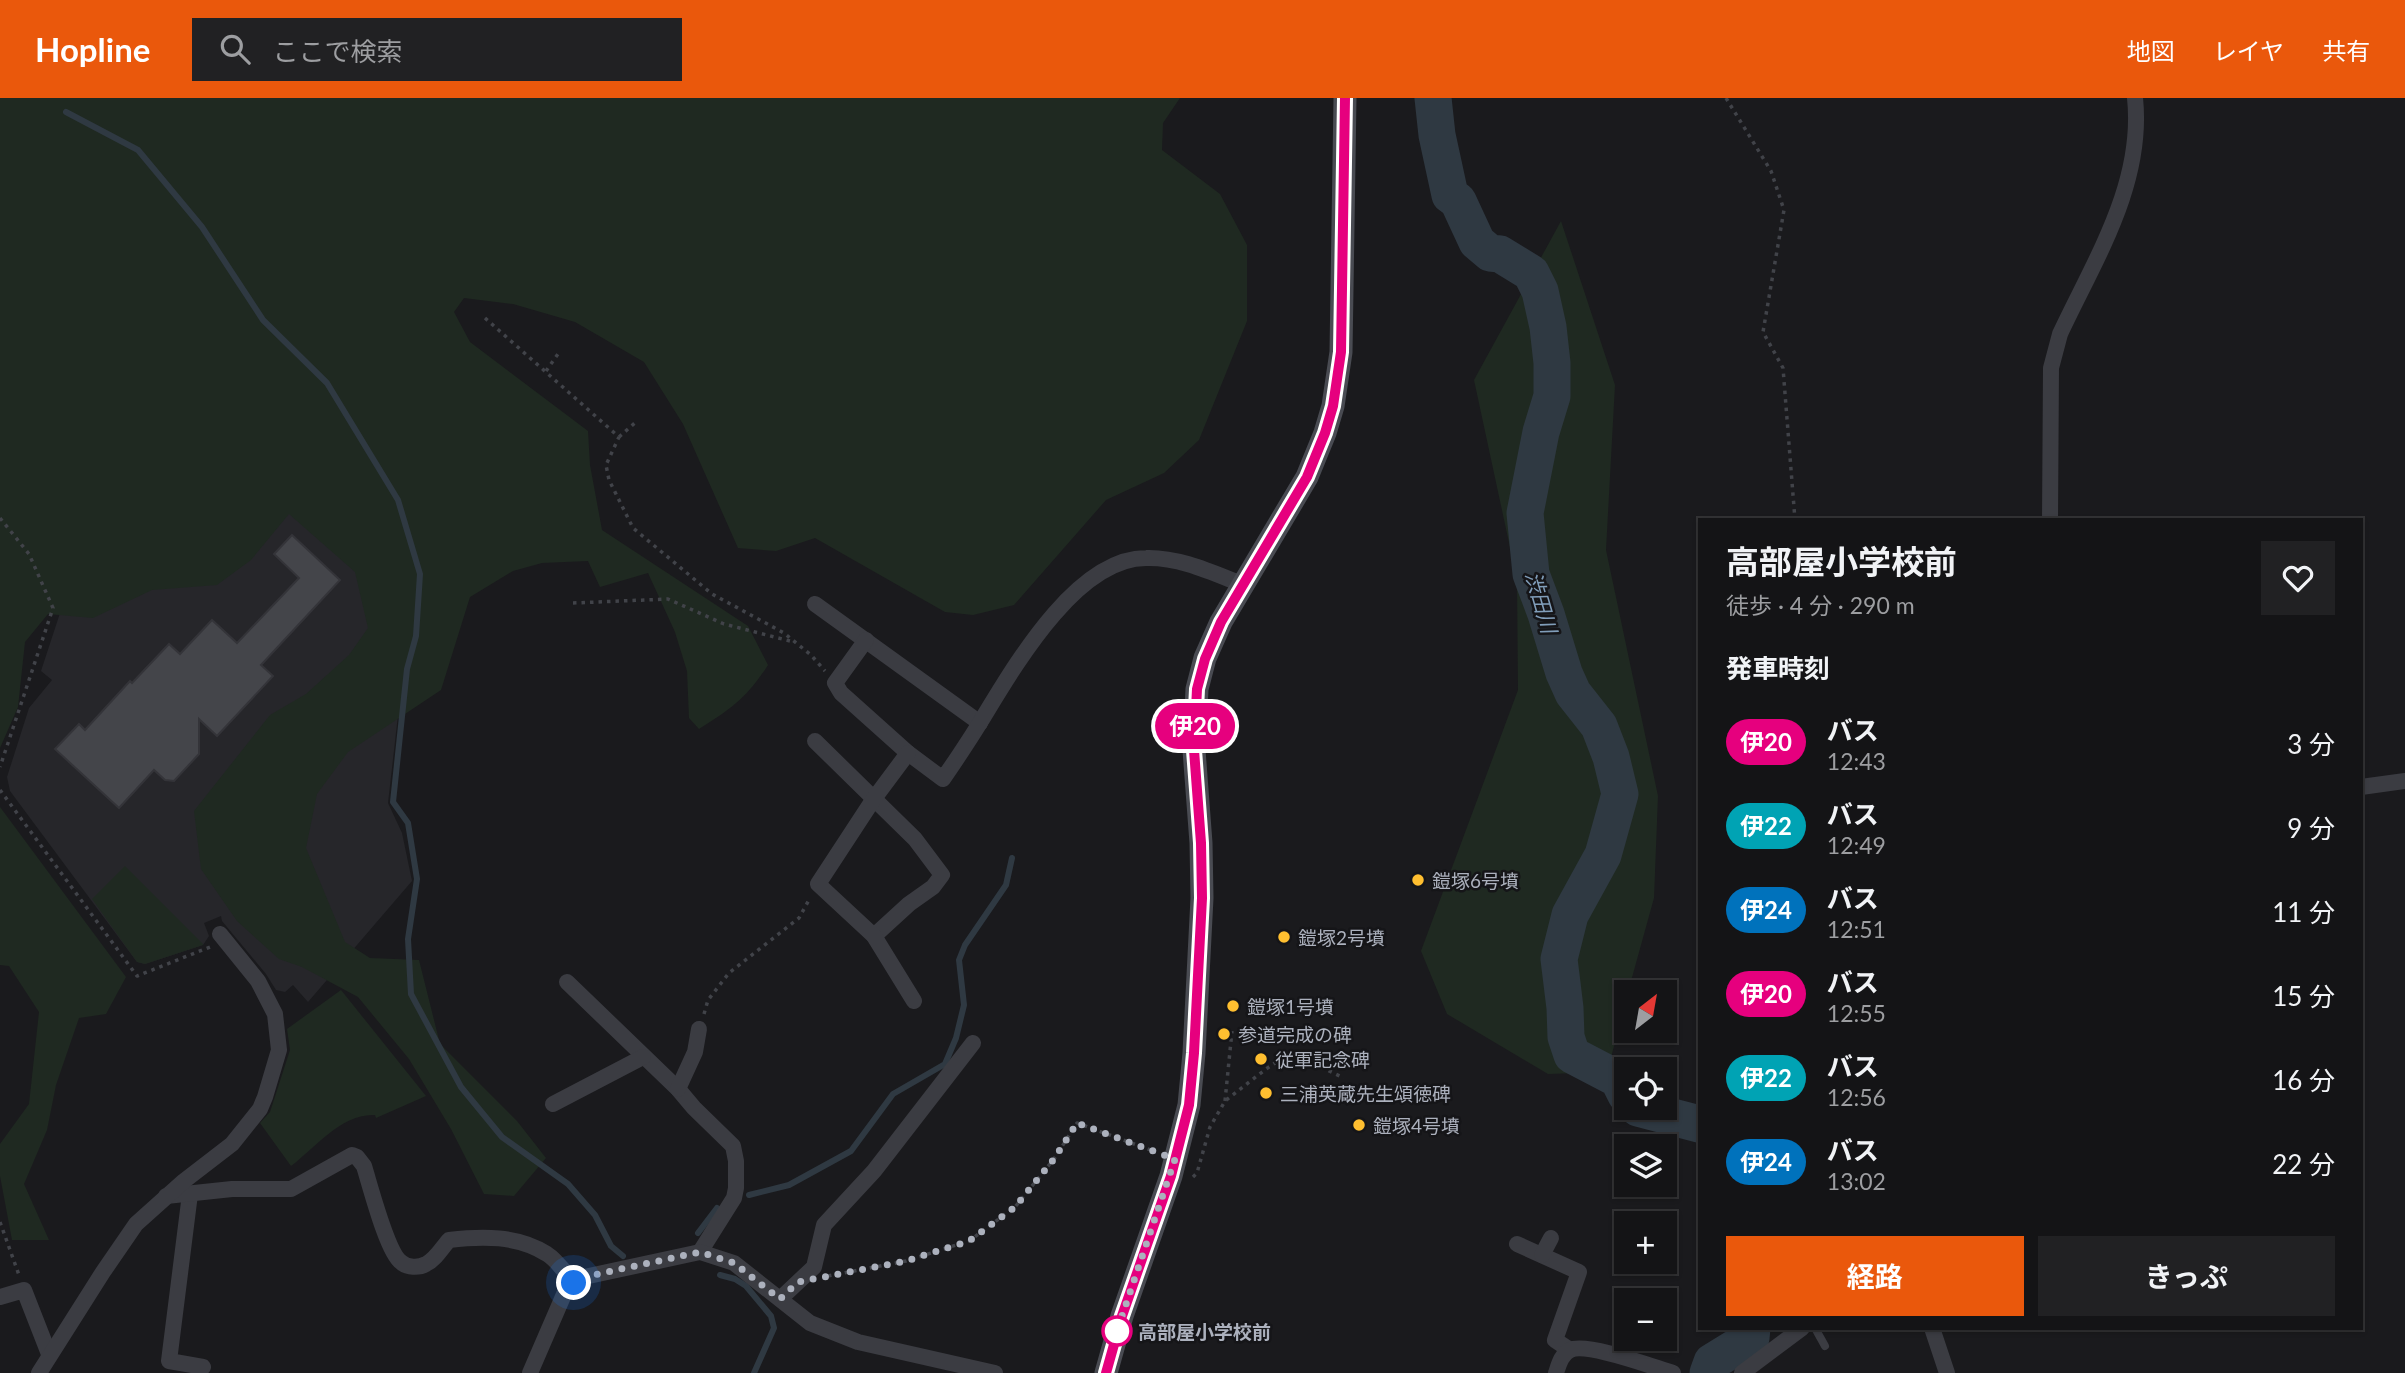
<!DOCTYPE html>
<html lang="ja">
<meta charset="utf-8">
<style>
:root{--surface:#141416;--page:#212123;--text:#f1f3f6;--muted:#9d9ea1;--line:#333335;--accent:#ea580c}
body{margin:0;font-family:Lato,"Noto Sans JP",sans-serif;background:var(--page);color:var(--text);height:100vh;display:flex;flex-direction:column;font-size:26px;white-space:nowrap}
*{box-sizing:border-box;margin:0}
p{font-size:23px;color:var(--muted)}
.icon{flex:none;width:38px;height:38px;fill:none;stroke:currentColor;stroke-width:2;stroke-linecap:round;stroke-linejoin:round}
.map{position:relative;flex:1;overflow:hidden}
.panel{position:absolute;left:1698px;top:420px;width:665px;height:812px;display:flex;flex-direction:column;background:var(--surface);border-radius:0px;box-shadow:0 2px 5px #0004,0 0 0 2px var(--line)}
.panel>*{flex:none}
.badge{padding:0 14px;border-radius:23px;font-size:24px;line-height:46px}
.needle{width:46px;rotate:31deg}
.fabs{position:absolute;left:1614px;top:882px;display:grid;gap:14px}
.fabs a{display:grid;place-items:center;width:63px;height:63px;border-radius:0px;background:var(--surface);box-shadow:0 2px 5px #0004,0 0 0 2px var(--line);font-size:35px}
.you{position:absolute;width:35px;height:35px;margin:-18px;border:5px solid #fff;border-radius:50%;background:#1a73e8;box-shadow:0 0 0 10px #1a73e833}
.map>.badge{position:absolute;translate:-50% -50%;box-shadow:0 0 0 4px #fff}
h2{padding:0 28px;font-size:26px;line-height:63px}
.round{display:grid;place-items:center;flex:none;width:74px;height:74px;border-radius:0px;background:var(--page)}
.overview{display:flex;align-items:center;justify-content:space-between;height:119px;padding:0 28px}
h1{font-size:33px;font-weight:700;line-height:52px}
.button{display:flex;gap:14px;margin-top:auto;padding:14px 28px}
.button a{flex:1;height:80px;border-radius:0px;background:var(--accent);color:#fff;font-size:28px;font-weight:700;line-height:80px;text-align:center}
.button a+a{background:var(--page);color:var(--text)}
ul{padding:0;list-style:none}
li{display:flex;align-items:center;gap:21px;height:84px;padding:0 28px}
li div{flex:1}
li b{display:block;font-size:26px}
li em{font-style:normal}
li .badge{min-width:77px;font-weight:700;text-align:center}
header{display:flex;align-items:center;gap:42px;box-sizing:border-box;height:98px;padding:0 35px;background:var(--accent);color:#fff}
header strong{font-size:33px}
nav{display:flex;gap:38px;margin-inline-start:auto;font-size:24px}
.search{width:490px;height:63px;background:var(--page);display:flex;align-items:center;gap:18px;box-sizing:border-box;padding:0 24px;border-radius:0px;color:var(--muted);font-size:26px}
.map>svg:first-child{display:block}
</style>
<header>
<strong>Hopline</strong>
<div class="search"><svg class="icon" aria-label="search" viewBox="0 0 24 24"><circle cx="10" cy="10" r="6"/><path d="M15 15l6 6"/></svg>ここで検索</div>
<nav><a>地図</a><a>レイヤ</a><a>共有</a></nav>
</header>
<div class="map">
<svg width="2405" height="1275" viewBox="0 0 2405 1275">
<rect width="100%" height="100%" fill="#1a1a1d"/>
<polygon fill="#26262a" points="306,394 413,485 388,705 402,735 412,783 308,904 293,887 285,894 276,892 266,876 222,823 221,818 204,825 209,838 203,847 145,866 137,864 10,693 7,679 29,610 52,582 41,573 61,512"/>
<g fill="#1f2921">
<path d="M0 0H1180L1163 25 1162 52 1220 96 1247 147V223L1199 342 1164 375 1106 402 1014 507 973 517 945 514 815 440 776 453 738 450 683 326 644 264 575 224 513 206 464 200 454 214 470 244 588 333 590 367 602 432 748 528 768 567C747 600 731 611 699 631L689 620 687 573 675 534 648 475 600 489 588 463 542 465 513 473 470 499 441 592 348 654 317 696 306 750 345 844 370 860 419 862 440 946 517 1023 546 1060 514 1098 484 1096 451 1031 409 961 358 899 302 869 279 861 237 823 201 771 194 713 270 617 306 596 349 557 368 530 355 474 289 416 251 462 217 487 152 492 93 520 48 516 25 544 18 609 0 650Z"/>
<polygon points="1561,123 1615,287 1606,452 1658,698 1654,800 1628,894 1626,894 1626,904 1607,974 1548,976 1447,916 1421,853 1518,592 1517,482 1474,282"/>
<polygon points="0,709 126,879 106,916 79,920 56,987 47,1032 24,1086 49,1142 12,1142 0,1078 0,1046 29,1006 39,914 9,868 0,867"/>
<polygon points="125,768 203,846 203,847 145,866 137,864 92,801"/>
<path d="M341 892 426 998 376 1020 375 1017C342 1015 315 1050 291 1068L260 1025 270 1014 290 952 287 931Z"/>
</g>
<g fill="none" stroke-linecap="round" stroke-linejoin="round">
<g stroke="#2f3942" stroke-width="6">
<polyline points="66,14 138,52 202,129 263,222 327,285 398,402 420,476 416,538 407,571 393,704 408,725 417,781 408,841 411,896 461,989 502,1039 568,1086 595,1117 611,1148 623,1158"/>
<polyline points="749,1097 789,1087 851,1053 893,996 945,966 956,940 964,907 959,862 965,847 1006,787 1012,760"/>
<polyline points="698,1135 717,1110"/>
<polyline points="720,1177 735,1181 746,1188 771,1218 774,1230 754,1275"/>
</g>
<g stroke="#2f3942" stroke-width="37">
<polyline points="1433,0 1437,37 1450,97 1458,103 1477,144 1490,155 1500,156 1531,175 1540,193 1548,229 1552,265 1552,298 1541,334 1525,415 1531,476 1546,516 1564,575 1573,595 1599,628 1611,659 1620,696 1603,757 1570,817 1559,861 1565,910 1566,939 1572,957 1618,981 1626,997"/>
<polyline points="1638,1010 1699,1026"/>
<polyline points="1708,1275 1712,1264 1751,1240 1752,1230"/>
</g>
</g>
<polygon fill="#44454a" stroke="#343439" stroke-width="2" points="292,437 340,482 261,567 273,578 217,638 199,621 199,656 174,683 165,682 154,672 119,710 55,651 79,626 85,632 130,583 132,585 169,546 180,556 212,522 237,545 299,480 274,456"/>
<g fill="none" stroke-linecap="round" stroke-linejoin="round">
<g stroke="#414349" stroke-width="3.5" stroke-dasharray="3.5 5" stroke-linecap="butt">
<polyline points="1726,0 1771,73 1784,112 1763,234 1783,270 1795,422"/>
<polyline points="485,220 619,339 606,367 609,382 633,430 712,496 784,535 811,557 825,573"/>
<polyline points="546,273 558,256"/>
<polyline points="619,339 637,323"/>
<polyline points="0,420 29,456 53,510 0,669"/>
<polyline points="573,505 668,501 724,526 794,544"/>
<polyline points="0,692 137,878 210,849"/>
<polyline points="704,916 708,902 729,875 799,820 810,800"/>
<polyline points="1225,1003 1232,933"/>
<polyline points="1193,1079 1197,1075 1210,1029 1225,1003 1266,971 1281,961 1292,959 1306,962 1344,980"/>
<polyline points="0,1124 19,1177"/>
<polyline points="828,1178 906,1163 969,1143 1015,1109 1054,1061 1077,1025 1156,1054"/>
</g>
<polyline stroke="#3b3c42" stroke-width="8" points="1815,1230 1825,1248"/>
<g stroke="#3b3c42" stroke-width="16">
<path d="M2050 422 2051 270 2060 236C2095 161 2144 86 2135 0"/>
<polyline points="815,506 980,625"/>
<path d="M866 542 835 585 841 595 908 655 943 681C956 662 969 643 981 623 1014 569 1076 460 1146 460 1180 459 1213 475 1244 487"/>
<polyline points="815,643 915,741 942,777 933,789 909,806 874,838"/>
<polyline points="908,655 873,702 818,786 874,838 914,903"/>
<polyline points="2361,689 2405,683"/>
<polyline points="567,884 678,991 694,1010 733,1048 736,1063 736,1090 734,1100 700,1154"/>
<polyline points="678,991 695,954 699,931"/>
<polyline points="553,1006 643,959"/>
<polyline points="190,1096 169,1263 203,1269"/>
<path d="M166 1098 232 1091H291L352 1057 357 1059 364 1068C370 1087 387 1154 401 1164 407 1170 419 1170 426 1166 435 1162 442 1150 449 1142 481 1138 518 1137 547 1156 557 1162 566 1176 574 1185"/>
<polyline points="1517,1146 1579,1174 1555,1242 1570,1252"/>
<polyline points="1542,1157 1551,1140"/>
<polyline points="0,1199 24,1192 49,1256"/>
<polyline points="780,1201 814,1169 824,1127 874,1073 973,945"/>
<polyline points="1932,1230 1947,1275"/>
<polyline points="39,1275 103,1174 136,1126 184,1083 232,1046 260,1011 265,999 279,952 275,916 258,883 220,836"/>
<polyline points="530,1275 565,1194 584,1179 700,1154 734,1165 810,1225 858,1244 995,1275"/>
<path d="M1556 1275C1559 1266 1561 1257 1570 1252 1587 1244 1653 1269 1673 1275"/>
<polyline points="1742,1275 1802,1230"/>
</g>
<polyline stroke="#494b52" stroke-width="23" points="1106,1275 1122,1218 1171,1078 1189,1007 1194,955 1202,800 1201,745 1194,652 1197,591 1205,560 1221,524 1307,379 1325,335 1333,308 1341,254 1345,0"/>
</g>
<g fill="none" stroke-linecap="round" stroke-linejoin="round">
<defs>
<polyline id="line" points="1106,1275 1122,1218 1171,1078 1189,1007 1194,955 1202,800 1201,745 1194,652 1197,591 1205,561 1221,524 1307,379 1325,335 1333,308 1341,254 1345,0"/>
</defs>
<use href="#line" stroke="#fff" stroke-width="16"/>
<use href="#line" stroke="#e6007e" stroke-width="10"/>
<polyline stroke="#acb1bd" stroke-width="7" stroke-dasharray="0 12.6" points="574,1185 584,1179 700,1154 734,1165 780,1201 798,1184 906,1163 969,1143 1015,1109 1054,1061 1077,1025 1175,1061 1117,1233"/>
</g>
<g fill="#ffbf30" stroke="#151518" stroke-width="2.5">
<circle cx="1418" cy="782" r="7"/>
<circle cx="1284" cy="839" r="7"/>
<circle cx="1233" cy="908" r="7"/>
<circle cx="1224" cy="936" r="7"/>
<circle cx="1261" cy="961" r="7"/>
<circle cx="1266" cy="995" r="7"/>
<circle cx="1359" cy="1027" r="7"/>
</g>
<circle fill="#fff" stroke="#e6007e" stroke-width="3.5" cx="1117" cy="1233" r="14"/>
<g text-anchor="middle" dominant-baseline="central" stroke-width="5" stroke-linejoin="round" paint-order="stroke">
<g font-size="19" fill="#acb1bd" stroke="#151518" text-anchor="start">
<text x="1432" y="782">鎧塚6号墳</text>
<text x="1298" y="839">鎧塚2号墳</text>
<text x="1247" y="908">鎧塚1号墳</text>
<text x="1238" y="936">参道完成の碑</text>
<text x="1275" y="961">従軍記念碑</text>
<text x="1280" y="995">三浦英蔵先生頌徳碑</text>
<text x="1373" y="1027">鎧塚4号墳</text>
</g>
<g font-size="19" font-weight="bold" fill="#acb1bd" stroke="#151518" text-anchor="start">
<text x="1138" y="1233">高部屋小学校前</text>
</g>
<g font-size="21" font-style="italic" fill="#819eba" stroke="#151518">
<text transform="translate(1542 504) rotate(74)">渋田川</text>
</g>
</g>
</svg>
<div class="fabs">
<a><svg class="needle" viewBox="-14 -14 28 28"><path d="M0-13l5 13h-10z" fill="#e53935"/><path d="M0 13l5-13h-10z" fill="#9d9ea1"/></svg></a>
<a><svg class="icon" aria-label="locate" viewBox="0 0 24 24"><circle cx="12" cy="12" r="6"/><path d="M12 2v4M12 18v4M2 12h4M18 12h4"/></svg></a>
<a><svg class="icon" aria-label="layers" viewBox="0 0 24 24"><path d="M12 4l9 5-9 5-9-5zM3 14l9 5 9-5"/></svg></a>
<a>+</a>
<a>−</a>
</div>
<div class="you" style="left:574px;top:1185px"></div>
<b class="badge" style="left:1195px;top:628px;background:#e6007e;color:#fff">伊20</b>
<section class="panel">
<div class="overview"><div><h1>高部屋小学校前</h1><p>徒歩 · 4 分 · 290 m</p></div><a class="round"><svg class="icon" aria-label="heart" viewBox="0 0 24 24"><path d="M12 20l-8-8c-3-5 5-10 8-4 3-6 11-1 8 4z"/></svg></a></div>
<h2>発車時刻</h2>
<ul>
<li><span class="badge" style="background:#e6007e;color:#fff">伊20</span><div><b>バス</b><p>12:43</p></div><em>3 分</em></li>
<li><span class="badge" style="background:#00a3b4;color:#fff">伊22</span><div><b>バス</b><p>12:49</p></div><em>9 分</em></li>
<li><span class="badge" style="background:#0072bc;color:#fff">伊24</span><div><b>バス</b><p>12:51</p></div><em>11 分</em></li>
<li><span class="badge" style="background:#e6007e;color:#fff">伊20</span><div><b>バス</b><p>12:55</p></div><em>15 分</em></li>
<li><span class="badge" style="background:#00a3b4;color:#fff">伊22</span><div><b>バス</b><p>12:56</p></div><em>16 分</em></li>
<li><span class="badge" style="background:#0072bc;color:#fff">伊24</span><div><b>バス</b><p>13:02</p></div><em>22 分</em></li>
</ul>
<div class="button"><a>経路</a><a>きっぷ</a></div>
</section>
</div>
